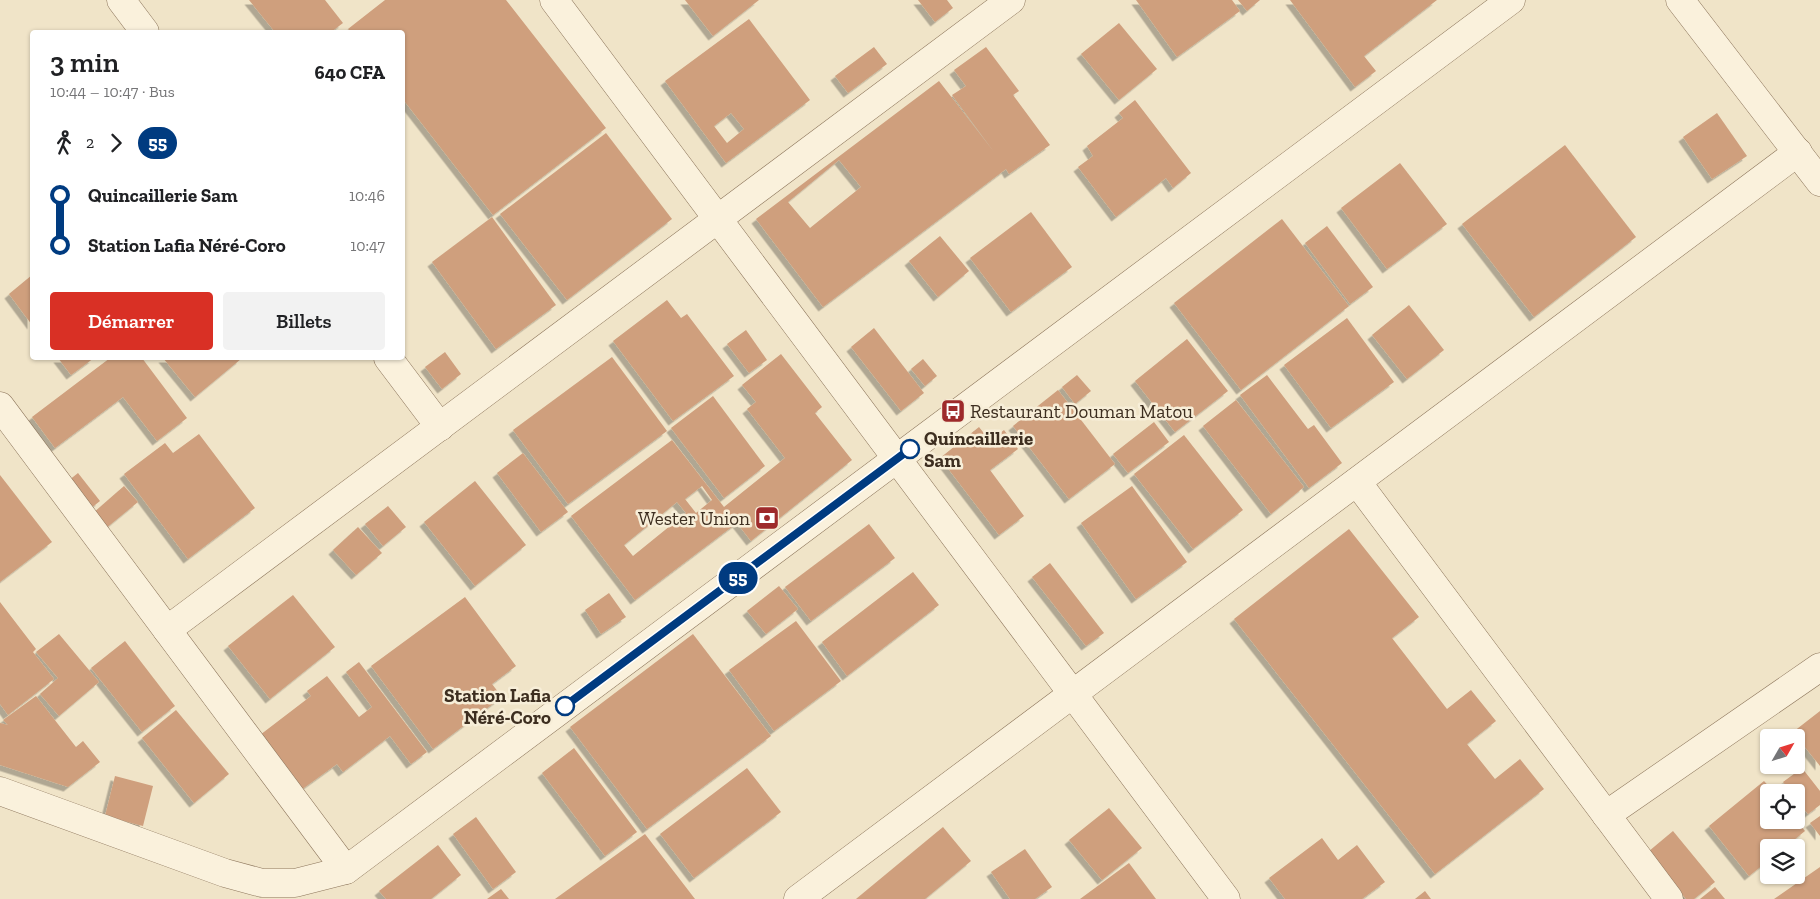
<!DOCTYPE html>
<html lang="fr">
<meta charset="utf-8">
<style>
:root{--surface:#fff;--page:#f2f2f2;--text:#202124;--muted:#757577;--accent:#d93025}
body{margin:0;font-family:"Zilla Slab",serif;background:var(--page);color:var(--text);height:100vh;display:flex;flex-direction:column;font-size:19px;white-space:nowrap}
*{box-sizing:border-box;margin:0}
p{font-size:16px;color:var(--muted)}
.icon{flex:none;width:28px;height:28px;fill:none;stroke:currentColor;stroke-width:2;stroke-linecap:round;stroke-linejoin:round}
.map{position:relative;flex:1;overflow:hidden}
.side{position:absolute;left:30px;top:30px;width:375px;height:330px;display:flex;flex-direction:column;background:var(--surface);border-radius:5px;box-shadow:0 1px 4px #0004}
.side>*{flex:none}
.badge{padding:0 10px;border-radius:16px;font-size:18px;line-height:32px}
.needle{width:32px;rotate:51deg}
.buttons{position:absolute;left:1760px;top:729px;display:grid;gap:10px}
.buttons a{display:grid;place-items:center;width:45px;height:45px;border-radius:5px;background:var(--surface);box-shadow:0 1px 4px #0004;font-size:25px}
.map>.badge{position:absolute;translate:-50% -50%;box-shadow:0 0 0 2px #fff}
.legs{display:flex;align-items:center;gap:8px;height:55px;padding:0 20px;font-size:16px}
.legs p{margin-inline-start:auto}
.summary{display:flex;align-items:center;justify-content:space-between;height:85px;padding:0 20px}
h1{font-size:28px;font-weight:600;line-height:38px}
.button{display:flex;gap:10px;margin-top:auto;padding:10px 20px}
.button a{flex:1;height:58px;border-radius:5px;background:var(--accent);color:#fff;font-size:20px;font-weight:600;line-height:58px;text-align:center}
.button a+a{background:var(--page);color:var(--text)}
ul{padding:0 20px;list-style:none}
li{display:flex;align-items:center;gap:18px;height:50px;font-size:19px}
li i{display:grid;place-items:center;width:8px;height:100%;margin:0 6px;background:currentColor}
li i::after{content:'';width:12px;height:12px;margin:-6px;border:4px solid;border-radius:50%;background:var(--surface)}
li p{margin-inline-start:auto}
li:first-child i{background:linear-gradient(#0000 50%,currentColor 0)}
li:last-child i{background:linear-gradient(currentColor 50%,#0000 0)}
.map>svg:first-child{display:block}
</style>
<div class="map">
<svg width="1820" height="899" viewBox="0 0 1820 899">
<defs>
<filter id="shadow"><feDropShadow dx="-4.5" dy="4.5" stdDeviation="0" flood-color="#0004"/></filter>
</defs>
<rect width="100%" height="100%" fill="#f0e4c8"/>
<g fill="#cf9f7d" fill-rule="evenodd" filter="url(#shadow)">
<polygon points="249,0 325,0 343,23 331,32 275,32"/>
<polygon points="385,0 506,0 606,128 493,215 402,98 402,32 351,32 348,29"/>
<polygon points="685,0 759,0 713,36"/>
<polygon points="918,0 947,0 953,8 935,22"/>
<polygon points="1136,0 1232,0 1240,11 1177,57"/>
<polygon points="1238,0 1260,0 1247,11"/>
<polygon points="1290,0 1437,0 1364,56 1376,71 1355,87"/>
<path d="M749 19 810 100 726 163 665 81ZM731 113 744 129 727 143 714 126Z"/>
<polygon points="1119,23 1157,69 1119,100 1081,54"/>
<polygon points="874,47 887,64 848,93 835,76"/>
<path d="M986 47 1019 91 1013 95 1050 145 1009 174 1006 169 823 307 756 219 939 81 994 152 952 95 966 86 954 70ZM839 160 861 187 810 228 788 202Z"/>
<polygon points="1135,100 1191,173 1173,188 1166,178 1116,217 1078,167 1093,156 1087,146 1123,118 1119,113"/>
<polygon points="1717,113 1747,156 1712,179 1683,137"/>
<polygon points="606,133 672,219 567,300 500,214"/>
<polygon points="1565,145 1636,237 1534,317 1462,224"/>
<polygon points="1400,163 1447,224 1387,269 1341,208"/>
<polygon points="1031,212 1072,267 1011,312 970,258"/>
<polygon points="492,217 556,305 496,349 432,262"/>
<polygon points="1282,219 1349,306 1241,390 1174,303"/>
<polygon points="1327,226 1373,287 1350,304 1305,243"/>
<polygon points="940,236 969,271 938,297 909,261"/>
<polygon points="32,275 32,325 9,294"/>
<polygon points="667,300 681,318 687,314 734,376 673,421 613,341"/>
<polygon points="1409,305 1444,350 1407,379 1372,335"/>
<polygon points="1347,318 1394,382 1331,428 1284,365"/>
<polygon points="874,328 924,393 901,411 851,347"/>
<polygon points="746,330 767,360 749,373 727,344"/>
<polygon points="1187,339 1228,391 1175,432 1135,381"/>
<polygon points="445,352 461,374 442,389 425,367"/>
<path d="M781 354 822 407 815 413 852 460 751 541 737 523 635 600 571 516 672 440 724 507 785 458 747 409 756 402 742 385ZM702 486 712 500 696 513 685 499ZM677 502 686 513 633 556 624 545Z"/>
<polygon points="612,357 667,431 568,504 513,430"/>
<polygon points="58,358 94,358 71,375"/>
<polygon points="110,358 142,358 187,418 157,441 123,397 55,448 32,417"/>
<polygon points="163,358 240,358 241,359 195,397"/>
<polygon points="923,359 937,376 925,386 911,369"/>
<polygon points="1077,375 1091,391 1075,404 1062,387"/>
<polygon points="1267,375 1308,429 1314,425 1342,463 1309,488 1240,395"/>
<polygon points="1058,390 1115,464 1069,499 1013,426"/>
<polygon points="713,396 765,466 724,498 671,428"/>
<polygon points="1236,400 1304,487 1271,514 1203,426"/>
<polygon points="1154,422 1169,442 1128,473 1113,454"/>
<polygon points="979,427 990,441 1004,430 1018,449 990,470 1024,516 999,535 940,458"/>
<polygon points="199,434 255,508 188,559 124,474 165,443 173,453"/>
<polygon points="1184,435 1243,510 1193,549 1134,474"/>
<polygon points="523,453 568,512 541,532 497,473"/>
<polygon points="78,473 100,501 90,509 68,481"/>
<polygon points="0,475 52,542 0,582"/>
<polygon points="475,481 526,545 475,586 424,522"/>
<polygon points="124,486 138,502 105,529 92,514"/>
<polygon points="1132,486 1187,562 1136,599 1081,523"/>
<polygon points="388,506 406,527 383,546 365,524"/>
<polygon points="869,524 895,558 811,621 785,587"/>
<polygon points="358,527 382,553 356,575 333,550"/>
<polygon points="1349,529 1419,617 1392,638 1447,709 1471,690 1496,721 1467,744 1495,779 1520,759 1544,789 1435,874 1234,619"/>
<polygon points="1050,563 1104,633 1086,646 1032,577"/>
<polygon points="913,572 939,605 847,676 822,642"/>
<polygon points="779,586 798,609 766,634 747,611"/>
<polygon points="609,593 626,617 601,634 585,610"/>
<polygon points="293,595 335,647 270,699 228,646"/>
<polygon points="465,597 516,666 492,684 502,697 433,749 371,666"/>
<polygon points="0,602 36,649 33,652 54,679 8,715 0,704"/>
<polygon points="796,621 841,681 774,731 729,670"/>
<polygon points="59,634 99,682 59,716 40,694 58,678 36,652"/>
<polygon points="693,634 771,736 647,829 570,727"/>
<polygon points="125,641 175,706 142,732 91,668"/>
<polygon points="359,662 427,752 411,764 390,736 343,772 337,764 301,790 260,735 311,696 307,691 327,676 359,717 372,707 346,672"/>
<polygon points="36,696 76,747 83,741 100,762 68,787 0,765 0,723 8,725 3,720"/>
<polygon points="176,710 229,774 194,803 142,738"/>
<polygon points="1820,711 1820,766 1793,732"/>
<polygon points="574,748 637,832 605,856 542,773"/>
<polygon points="747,768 781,812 694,878 660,834"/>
<polygon points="1802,768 1820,791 1820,805 1808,814 1796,799 1796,792 1791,792 1783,782"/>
<polygon points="115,776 153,786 143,826 105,816"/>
<polygon points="1764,781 1774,792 1769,792 1769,820 1796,820 1805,831 1784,848 1769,848 1769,860 1749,876 1709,826"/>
<polygon points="1109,808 1142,848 1102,880 1069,840"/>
<polygon points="1820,816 1820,836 1810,823"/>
<polygon points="476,817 516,872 493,889 453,834"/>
<polygon points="943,827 971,861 925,899 856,899"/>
<polygon points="1673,831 1715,882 1694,899 1686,899 1648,852"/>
<polygon points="645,834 695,899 555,899"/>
<polygon points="1322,838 1338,860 1357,845 1385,882 1362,899 1285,899 1269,878"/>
<polygon points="438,845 461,875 431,899 386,899 379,891"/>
<polygon points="1025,849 1052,887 1035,899 1010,899 991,872"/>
<polygon points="1129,863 1156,899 1080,899"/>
<polygon points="1820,867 1820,899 1774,899"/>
<polygon points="1715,887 1725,899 1700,899"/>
<polygon points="501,889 509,899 487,899"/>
<polygon points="1425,891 1431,899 1415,899"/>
</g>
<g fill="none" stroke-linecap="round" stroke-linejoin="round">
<defs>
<g id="minor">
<polyline points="121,0 145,32"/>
<polyline points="554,0 1226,899"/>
<polyline points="388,358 440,427"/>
<polyline points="0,406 346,870"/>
<polyline points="1357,482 1669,899"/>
<polyline points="167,630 1011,0"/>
<polyline points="1606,815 1820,667"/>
<polyline points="798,899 1798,152"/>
</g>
<g id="tertiary">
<polyline points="1680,0 1820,182"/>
<polyline points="0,791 225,873 262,883 295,883 346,870 1511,0"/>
</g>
</defs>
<use href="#minor" stroke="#8d765c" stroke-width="29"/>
<use href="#tertiary" stroke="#8d765c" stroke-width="29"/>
<use href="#minor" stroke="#faf1dc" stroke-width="28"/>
<use href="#tertiary" stroke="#faf1dc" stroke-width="28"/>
</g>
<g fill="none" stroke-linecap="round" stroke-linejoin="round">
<defs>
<polyline id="line-1" points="565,706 910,449"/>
</defs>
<use href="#line-1" stroke="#fff" stroke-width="11"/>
<use href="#line-1" stroke="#003b80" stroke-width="8"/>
</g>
<defs>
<symbol id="bus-square" viewBox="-11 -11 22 22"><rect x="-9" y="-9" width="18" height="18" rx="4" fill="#9e2a2b" stroke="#f7eed8"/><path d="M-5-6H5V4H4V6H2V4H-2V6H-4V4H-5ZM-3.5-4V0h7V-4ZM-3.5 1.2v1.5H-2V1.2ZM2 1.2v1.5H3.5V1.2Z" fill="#fff"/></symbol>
<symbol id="bank-square" viewBox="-11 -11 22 22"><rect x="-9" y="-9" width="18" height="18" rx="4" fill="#9e2a2b" stroke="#f7eed8"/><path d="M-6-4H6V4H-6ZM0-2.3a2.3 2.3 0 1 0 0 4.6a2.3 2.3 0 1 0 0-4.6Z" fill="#fff"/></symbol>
</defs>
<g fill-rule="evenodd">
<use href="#bus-square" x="939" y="397" width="28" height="28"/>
<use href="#bank-square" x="753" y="504" width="28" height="28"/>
</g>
<g fill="#fff" stroke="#003b80" stroke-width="2.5">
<circle cx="910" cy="449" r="9"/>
<circle cx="565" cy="706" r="9"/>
</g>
<g text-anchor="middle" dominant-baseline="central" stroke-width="5" stroke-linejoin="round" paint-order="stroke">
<g font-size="19" fill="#3d2e20" stroke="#f7eed8" text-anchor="start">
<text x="970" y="411">Restaurant Douman Matou</text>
<text x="750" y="518" text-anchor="end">Wester Union</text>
</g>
<g font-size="19" font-weight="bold" fill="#3d2e20" stroke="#f7eed8" text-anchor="start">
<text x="924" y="438">Quincaillerie<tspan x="924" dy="22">Sam</tspan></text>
<text x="551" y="695" text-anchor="end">Station Lafia<tspan x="551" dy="22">Néré-Coro</tspan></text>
</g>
</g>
</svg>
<div class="buttons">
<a><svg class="needle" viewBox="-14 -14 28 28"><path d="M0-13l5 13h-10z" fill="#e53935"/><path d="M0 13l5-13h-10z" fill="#757577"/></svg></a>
<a><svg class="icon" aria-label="locate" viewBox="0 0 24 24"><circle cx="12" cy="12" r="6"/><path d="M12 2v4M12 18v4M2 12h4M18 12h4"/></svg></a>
<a><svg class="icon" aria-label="layers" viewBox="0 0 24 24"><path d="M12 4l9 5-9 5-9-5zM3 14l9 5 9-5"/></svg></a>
</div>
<b class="badge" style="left:738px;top:578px;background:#003b80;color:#fff">55</b>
<section class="side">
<div class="summary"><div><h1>3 min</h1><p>10:44 – 10:47 · Bus</p></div><b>640 CFA</b></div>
<div class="legs"><svg class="icon" aria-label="walk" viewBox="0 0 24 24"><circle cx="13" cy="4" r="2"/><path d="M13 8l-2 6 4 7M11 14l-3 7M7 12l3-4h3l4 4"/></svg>2<svg class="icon" aria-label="forward" viewBox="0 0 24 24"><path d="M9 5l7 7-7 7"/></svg><b class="badge" style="background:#003b80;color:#fff">55</b></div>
<ul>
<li><i style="color:#003b80"></i><b>Quincaillerie Sam</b><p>10:46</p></li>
<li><i style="color:#003b80"></i><b>Station Lafia Néré-Coro</b><p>10:47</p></li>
</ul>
<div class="button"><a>Démarrer</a><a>Billets</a></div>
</section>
</div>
